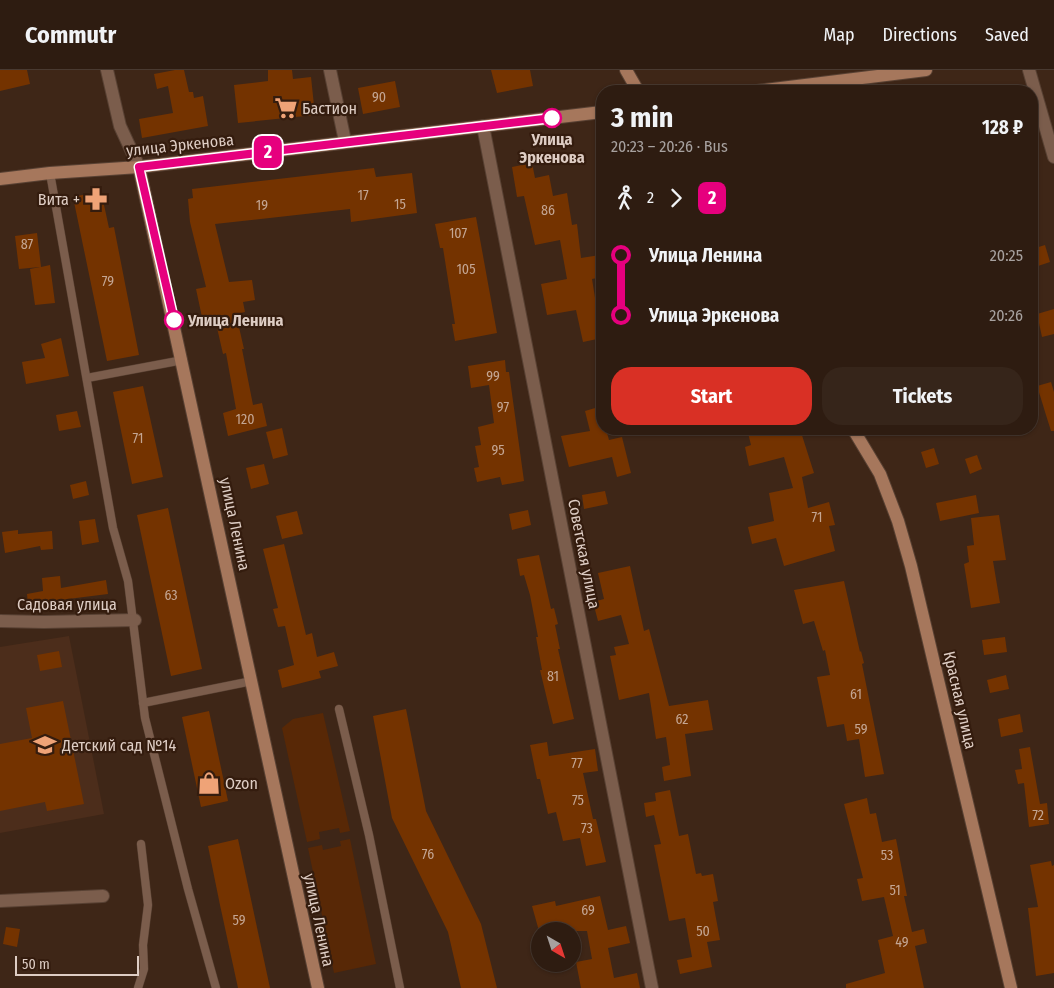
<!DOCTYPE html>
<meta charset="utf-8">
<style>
:root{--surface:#2e1c11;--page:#36251a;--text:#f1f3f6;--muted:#a7a19f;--line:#493a31;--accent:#d93025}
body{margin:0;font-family:"Fira Sans Condensed",sans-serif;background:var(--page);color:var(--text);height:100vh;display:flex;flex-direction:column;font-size:19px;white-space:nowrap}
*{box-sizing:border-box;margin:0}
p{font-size:16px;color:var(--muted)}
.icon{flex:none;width:28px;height:28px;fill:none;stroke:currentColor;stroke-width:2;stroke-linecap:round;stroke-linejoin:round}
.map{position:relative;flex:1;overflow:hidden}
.side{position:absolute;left:596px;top:15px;width:442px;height:350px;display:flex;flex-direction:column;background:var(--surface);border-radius:20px;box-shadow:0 1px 4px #0004,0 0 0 1px var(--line)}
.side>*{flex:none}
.badge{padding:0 10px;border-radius:8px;font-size:18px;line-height:32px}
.needle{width:32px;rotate:141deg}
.controls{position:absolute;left:531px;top:852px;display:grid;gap:10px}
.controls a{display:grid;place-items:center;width:50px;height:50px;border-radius:50%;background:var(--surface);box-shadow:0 1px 4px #0004,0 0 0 1px var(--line);font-size:25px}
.scale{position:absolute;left:15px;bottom:12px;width:124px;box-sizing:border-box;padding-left:5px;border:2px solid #decdc4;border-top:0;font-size:14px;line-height:18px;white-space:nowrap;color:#decdc4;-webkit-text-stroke:4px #341c0e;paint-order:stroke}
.map>.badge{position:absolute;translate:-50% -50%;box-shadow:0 0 0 2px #fff}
.legs{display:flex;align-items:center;gap:8px;height:55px;padding:0 15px;font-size:16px}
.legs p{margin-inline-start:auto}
.overview{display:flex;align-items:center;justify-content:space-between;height:85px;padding:0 15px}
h1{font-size:28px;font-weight:700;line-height:38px}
.cta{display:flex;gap:10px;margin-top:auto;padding:10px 15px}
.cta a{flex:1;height:58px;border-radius:20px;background:var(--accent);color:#fff;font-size:20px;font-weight:700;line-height:58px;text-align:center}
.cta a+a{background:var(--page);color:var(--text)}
ul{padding:0 15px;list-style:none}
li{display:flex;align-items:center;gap:18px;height:60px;font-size:19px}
li i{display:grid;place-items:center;width:8px;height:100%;margin:0 6px;background:currentColor}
li i::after{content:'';width:12px;height:12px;margin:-6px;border:4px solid;border-radius:50%;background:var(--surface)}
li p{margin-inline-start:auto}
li:first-child i{background:linear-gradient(#0000 50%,currentColor 0)}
li:last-child i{background:linear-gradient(currentColor 50%,#0000 0)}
header{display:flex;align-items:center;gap:30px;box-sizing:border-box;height:70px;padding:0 25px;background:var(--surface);border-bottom:1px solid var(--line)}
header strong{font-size:24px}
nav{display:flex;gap:28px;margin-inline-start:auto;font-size:18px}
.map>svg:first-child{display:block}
</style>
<header>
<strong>Commutr</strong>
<nav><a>Map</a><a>Directions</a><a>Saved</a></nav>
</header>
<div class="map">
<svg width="1054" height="918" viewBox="0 0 1054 918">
<rect width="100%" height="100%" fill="#3e2617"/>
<polygon fill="#4c2d1b" points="69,566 104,744 0,763 0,577"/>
<g fill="#582806">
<polygon points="323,643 350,761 340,763 339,758 319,762 320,769 307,772 282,658 293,649"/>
<polygon points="350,769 376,894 334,903 308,778 322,775 323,780 341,776 340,771"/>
</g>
<g fill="#743300">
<polygon points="0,0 27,0 30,14 0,21"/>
<polygon points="175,0 184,0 189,22 193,22 194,28 203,26 208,56 142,68 139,49 173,43 168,16 157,19 154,4"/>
<polygon points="268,0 292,0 293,9 311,7 315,45 238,53 234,15 268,11"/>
<polygon points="491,0 530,0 533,16 497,23"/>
<polygon points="395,11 400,37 363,44 358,18"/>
<polygon points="532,93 535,108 549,105 553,126 567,123 572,155 577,154 581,188 600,185 602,207 592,209 597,240 602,239 602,268 583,272 576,240 547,245 541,214 567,209 560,170 535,175 524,126 517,127 512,97"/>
<polygon points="374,98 376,107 412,103 417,143 351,152 350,139 215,154 229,212 252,210 255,230 243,232 245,242 236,244 244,279 242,279 253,335 262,333 267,356 228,366 223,343 236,339 226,283 223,284 215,249 203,252 196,219 206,217 190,152 188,129 193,128 192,119"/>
<polygon points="101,121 109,158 114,157 139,285 107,291 73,127"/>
<polygon points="476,147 497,263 455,271 452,254 455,254 443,178 440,178 435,154"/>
<polygon points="37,163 41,197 50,195 55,233 35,235 30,199 40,197 19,199 15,166"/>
<polygon points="1045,175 1050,192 1032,198 1032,179"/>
<polygon points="1054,239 1054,264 1042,267 1037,244"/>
<polygon points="61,268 69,306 26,314 22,292 45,288 41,274"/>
<polygon points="505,290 506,302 509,302 524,411 502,415 500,407 477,412 474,398 479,397 475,376 481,375 478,357 494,353 489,315 471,318 468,296"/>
<polygon points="1051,312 1054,322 1054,361 1051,361 1037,316"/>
<polygon points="143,316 163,407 132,414 113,322"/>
<polygon points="602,336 602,359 606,359 609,370 622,367 631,403 617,407 612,387 569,397 561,366 590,361 585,341"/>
<polygon points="77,341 81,357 59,361 56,345"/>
<polygon points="282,358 288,385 273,389 266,362"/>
<polygon points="747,359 800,359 814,403 802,407 808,438 829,432 835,455 829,456 835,481 784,496 776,468 752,474 748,457 774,451 769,423 793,418 784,387 749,396 745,377 751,375"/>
<polygon points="934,378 939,394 926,398 921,382"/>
<polygon points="977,385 982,399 970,404 965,389"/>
<polygon points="264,394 269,414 251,419 246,398"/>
<polygon points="86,411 89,425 73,429 70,415"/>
<polygon points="605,421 608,434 584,439 582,425"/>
<polygon points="976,425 979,443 940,451 936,433"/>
<polygon points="168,438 202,599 171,606 137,445"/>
<polygon points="528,440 531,455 512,460 509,444"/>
<polygon points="297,441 303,464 282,469 276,446"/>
<polygon points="999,445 1006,490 993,491 1000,533 971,538 964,494 969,492 967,476 974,475 971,448"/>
<polygon points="95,449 99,472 82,475 79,451"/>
<polygon points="18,460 18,464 52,461 53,479 41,480 40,476 5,483 2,462"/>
<polygon points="284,474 306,565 312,563 317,587 334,582 338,596 319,601 321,608 282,618 278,600 294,595 285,556 278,557 273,539 278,538 263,479"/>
<polygon points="539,485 551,539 554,538 558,554 555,555 560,579 558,579 574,649 553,654 540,600 542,600 536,567 538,567 530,525 524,505 520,506 517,489"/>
<polygon points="630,496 644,561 649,559 669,636 708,630 713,660 685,664 691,706 664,711 662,697 670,695 666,667 656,669 649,623 619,630 610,586 616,585 614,577 629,574 621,545 598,551 593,532 604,529 598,503"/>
<polygon points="60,506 61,518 106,510 108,524 28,534 27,524 43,521 42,508"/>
<polygon points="844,511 860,582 861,581 864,593 862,594 884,704 865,707 859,669 847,671 844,654 827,657 817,607 830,605 825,580 823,581 814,551 803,554 794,520"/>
<polygon points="1005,567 1007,582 984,585 982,570"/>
<polygon points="59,581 62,597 40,601 37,585"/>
<polygon points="1006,605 1009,619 990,623 987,610"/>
<polygon points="63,631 84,734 47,741 45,732 0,741 0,674 32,668 26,638"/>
<polygon points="406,639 426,741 481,854 497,918 461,918 448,862 392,748 373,646"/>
<polygon points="209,641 228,731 201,737 182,647"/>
<polygon points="1020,644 1023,662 1001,667 998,649"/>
<polygon points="547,672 549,686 595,679 598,701 583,703 593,749 596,749 606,792 586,796 580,768 563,771 556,742 548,744 540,709 537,709 530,675"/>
<polygon points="1030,677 1040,734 1047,733 1049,754 1029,757 1024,713 1018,714 1015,700 1022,699 1019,679"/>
<polygon points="670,720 679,766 688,764 696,804 701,803 702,806 713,804 718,831 713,832 720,870 707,872 712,897 680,904 677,890 692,887 685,848 669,851 654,775 661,774 654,745 646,747 644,733 656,731 655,723"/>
<polygon points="867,728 870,744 876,743 882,772 896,769 907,826 904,826 912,862 924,859 927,873 915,876 924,918 846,918 846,914 885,903 878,870 893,866 884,827 862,831 857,809 863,808 844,734"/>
<polygon points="238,769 270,918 238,918 220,835 208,776"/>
<polygon points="1051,791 1052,796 1054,795 1054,903 1036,906 1028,838 1038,837 1030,795"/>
<polygon points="600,826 608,860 626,856 630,873 608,878 614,908 637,903 640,918 581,918 576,892 592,889 587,861 539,861 532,836 555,831 556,836"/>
<polygon points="6,857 20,859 17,877 3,874"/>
</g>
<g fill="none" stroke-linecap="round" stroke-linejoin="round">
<defs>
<g id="lane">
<polyline points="50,103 113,458 128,511 145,648 188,819 216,918"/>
<polyline points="87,308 183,290"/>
<polyline points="143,633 252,611"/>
<polyline points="339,639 369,765 400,918"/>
<polyline points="138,918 144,899 143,875 148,835 141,774"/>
</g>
<g id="street">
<polyline points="107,0 120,56 139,97"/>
<polyline points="330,0 345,71"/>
<polyline points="1029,0 1054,87"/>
<polyline points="483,56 652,918"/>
<polyline points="0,551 44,552 135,550"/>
<polyline points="0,831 103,826"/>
</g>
<g id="secondary">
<polyline points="626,0 638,21"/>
<polyline points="757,21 926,0"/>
<polyline points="139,97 318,918"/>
<polyline points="0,109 50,103 139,97 602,42"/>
<polyline points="853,359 880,404 898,451 911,496 1011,918"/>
</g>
</defs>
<use href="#lane" stroke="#584133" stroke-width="9"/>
<use href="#street" stroke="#584133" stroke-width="14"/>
<use href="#secondary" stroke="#584133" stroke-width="14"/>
<use href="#lane" stroke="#7b5d4c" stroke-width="8"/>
<use href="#street" stroke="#7b5d4c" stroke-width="12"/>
<use href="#secondary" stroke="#a6775c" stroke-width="12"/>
</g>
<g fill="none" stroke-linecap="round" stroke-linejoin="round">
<defs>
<polyline id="line-1" points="174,250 139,97 552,48"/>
</defs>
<use href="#line-1" stroke="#fff" stroke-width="11"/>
<use href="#line-1" stroke="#e6007e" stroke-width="8"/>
</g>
<defs>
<symbol id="supermarket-bare" viewBox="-9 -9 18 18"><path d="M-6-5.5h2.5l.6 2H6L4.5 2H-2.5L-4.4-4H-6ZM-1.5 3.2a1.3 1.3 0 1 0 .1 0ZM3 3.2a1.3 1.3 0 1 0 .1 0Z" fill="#efa377" stroke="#341c0e" stroke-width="2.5" paint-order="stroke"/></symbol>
<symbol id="pharmacy-bare" viewBox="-9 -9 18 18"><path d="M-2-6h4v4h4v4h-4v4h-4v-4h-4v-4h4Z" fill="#efa377" stroke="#341c0e" stroke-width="2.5" paint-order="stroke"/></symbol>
<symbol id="school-bare" viewBox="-9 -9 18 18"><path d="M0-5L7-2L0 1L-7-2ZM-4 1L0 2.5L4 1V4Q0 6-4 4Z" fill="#efa377" stroke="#341c0e" stroke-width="2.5" paint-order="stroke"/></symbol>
<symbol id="shop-bare" viewBox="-9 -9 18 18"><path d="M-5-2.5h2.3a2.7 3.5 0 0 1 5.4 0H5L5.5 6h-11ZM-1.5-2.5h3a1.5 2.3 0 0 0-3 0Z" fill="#efa377" stroke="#341c0e" stroke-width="2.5" paint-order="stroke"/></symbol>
</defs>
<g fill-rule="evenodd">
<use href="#supermarket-bare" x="270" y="22" width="32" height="32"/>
<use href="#pharmacy-bare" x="80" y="113" width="32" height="32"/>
<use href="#school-bare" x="29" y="659" width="32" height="32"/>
<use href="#shop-bare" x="193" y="697" width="32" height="32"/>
</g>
<g fill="#fff" stroke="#e6007e" stroke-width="2.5">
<circle cx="552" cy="48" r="9"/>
<circle cx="174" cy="250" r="9"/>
</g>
<g text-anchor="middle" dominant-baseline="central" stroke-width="4.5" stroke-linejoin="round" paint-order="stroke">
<g font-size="14" fill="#c4a693">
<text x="379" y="27">90</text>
<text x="363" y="125">17</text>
<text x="400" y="134">15</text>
<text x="262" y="135">19</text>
<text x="548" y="140">86</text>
<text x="458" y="163">107</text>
<text x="27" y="174">87</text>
<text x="466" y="199">105</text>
<text x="108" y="211">79</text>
<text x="493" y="306">99</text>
<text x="503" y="337">97</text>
<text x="245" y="349">120</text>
<text x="138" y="368">71</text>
<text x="498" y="380">95</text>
<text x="817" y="447">71</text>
<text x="171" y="525">63</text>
<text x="553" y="606">81</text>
<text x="856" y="624">61</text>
<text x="682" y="649">62</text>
<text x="861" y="659">59</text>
<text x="577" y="693">77</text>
<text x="578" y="730">75</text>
<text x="1038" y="745">72</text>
<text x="587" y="758">73</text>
<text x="428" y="784">76</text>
<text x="887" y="785">53</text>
<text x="895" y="820">51</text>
<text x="588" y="840">69</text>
<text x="239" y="850">59</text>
<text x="703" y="861">50</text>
<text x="902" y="872">49</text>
</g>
<g font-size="16" fill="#decdc4" stroke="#341c0e" text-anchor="start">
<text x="302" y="38">Бастион</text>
<text x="80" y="129" text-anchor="end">Вита +</text>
<text x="62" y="675">Детский сад №14</text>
<text x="225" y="713">Ozon</text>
</g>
<g font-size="16" font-weight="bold" fill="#decdc4" stroke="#341c0e">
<text x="552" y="69">Улица<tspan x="552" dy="18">Эркенова</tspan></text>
<text x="188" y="250" text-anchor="start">Улица Ленина</text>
</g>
<g font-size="16" fill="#decdc4" stroke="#341c0e">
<text transform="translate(180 75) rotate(-6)">улица Эркенова</text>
<text transform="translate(235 454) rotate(78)">улица Ленина</text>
<text transform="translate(584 484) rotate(79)">Советская улица</text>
<text x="67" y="534">Садовая улица</text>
<text transform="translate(960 630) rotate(77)">Красная улица</text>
<text transform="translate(319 850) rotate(78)">улица Ленина</text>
</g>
</g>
</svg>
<div class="controls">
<a><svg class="needle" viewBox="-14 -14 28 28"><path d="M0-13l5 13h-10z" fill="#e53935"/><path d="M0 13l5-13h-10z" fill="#a7a19f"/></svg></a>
</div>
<div class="scale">50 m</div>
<b class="badge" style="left:268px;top:82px;background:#e6007e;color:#fff">2</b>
<section class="side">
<div class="overview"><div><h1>3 min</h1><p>20:23 – 20:26 · Bus</p></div><b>128 ₽</b></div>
<div class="legs"><svg class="icon" aria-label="walk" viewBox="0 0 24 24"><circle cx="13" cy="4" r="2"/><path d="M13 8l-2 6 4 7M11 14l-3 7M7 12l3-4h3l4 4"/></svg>2<svg class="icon" aria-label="forward" viewBox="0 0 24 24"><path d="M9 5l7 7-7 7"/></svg><b class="badge" style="background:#e6007e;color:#fff">2</b></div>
<ul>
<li><i style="color:#e6007e"></i><b>Улица Ленина</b><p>20:25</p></li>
<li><i style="color:#e6007e"></i><b>Улица Эркенова</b><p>20:26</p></li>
</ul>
<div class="cta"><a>Start</a><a>Tickets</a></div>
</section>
</div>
